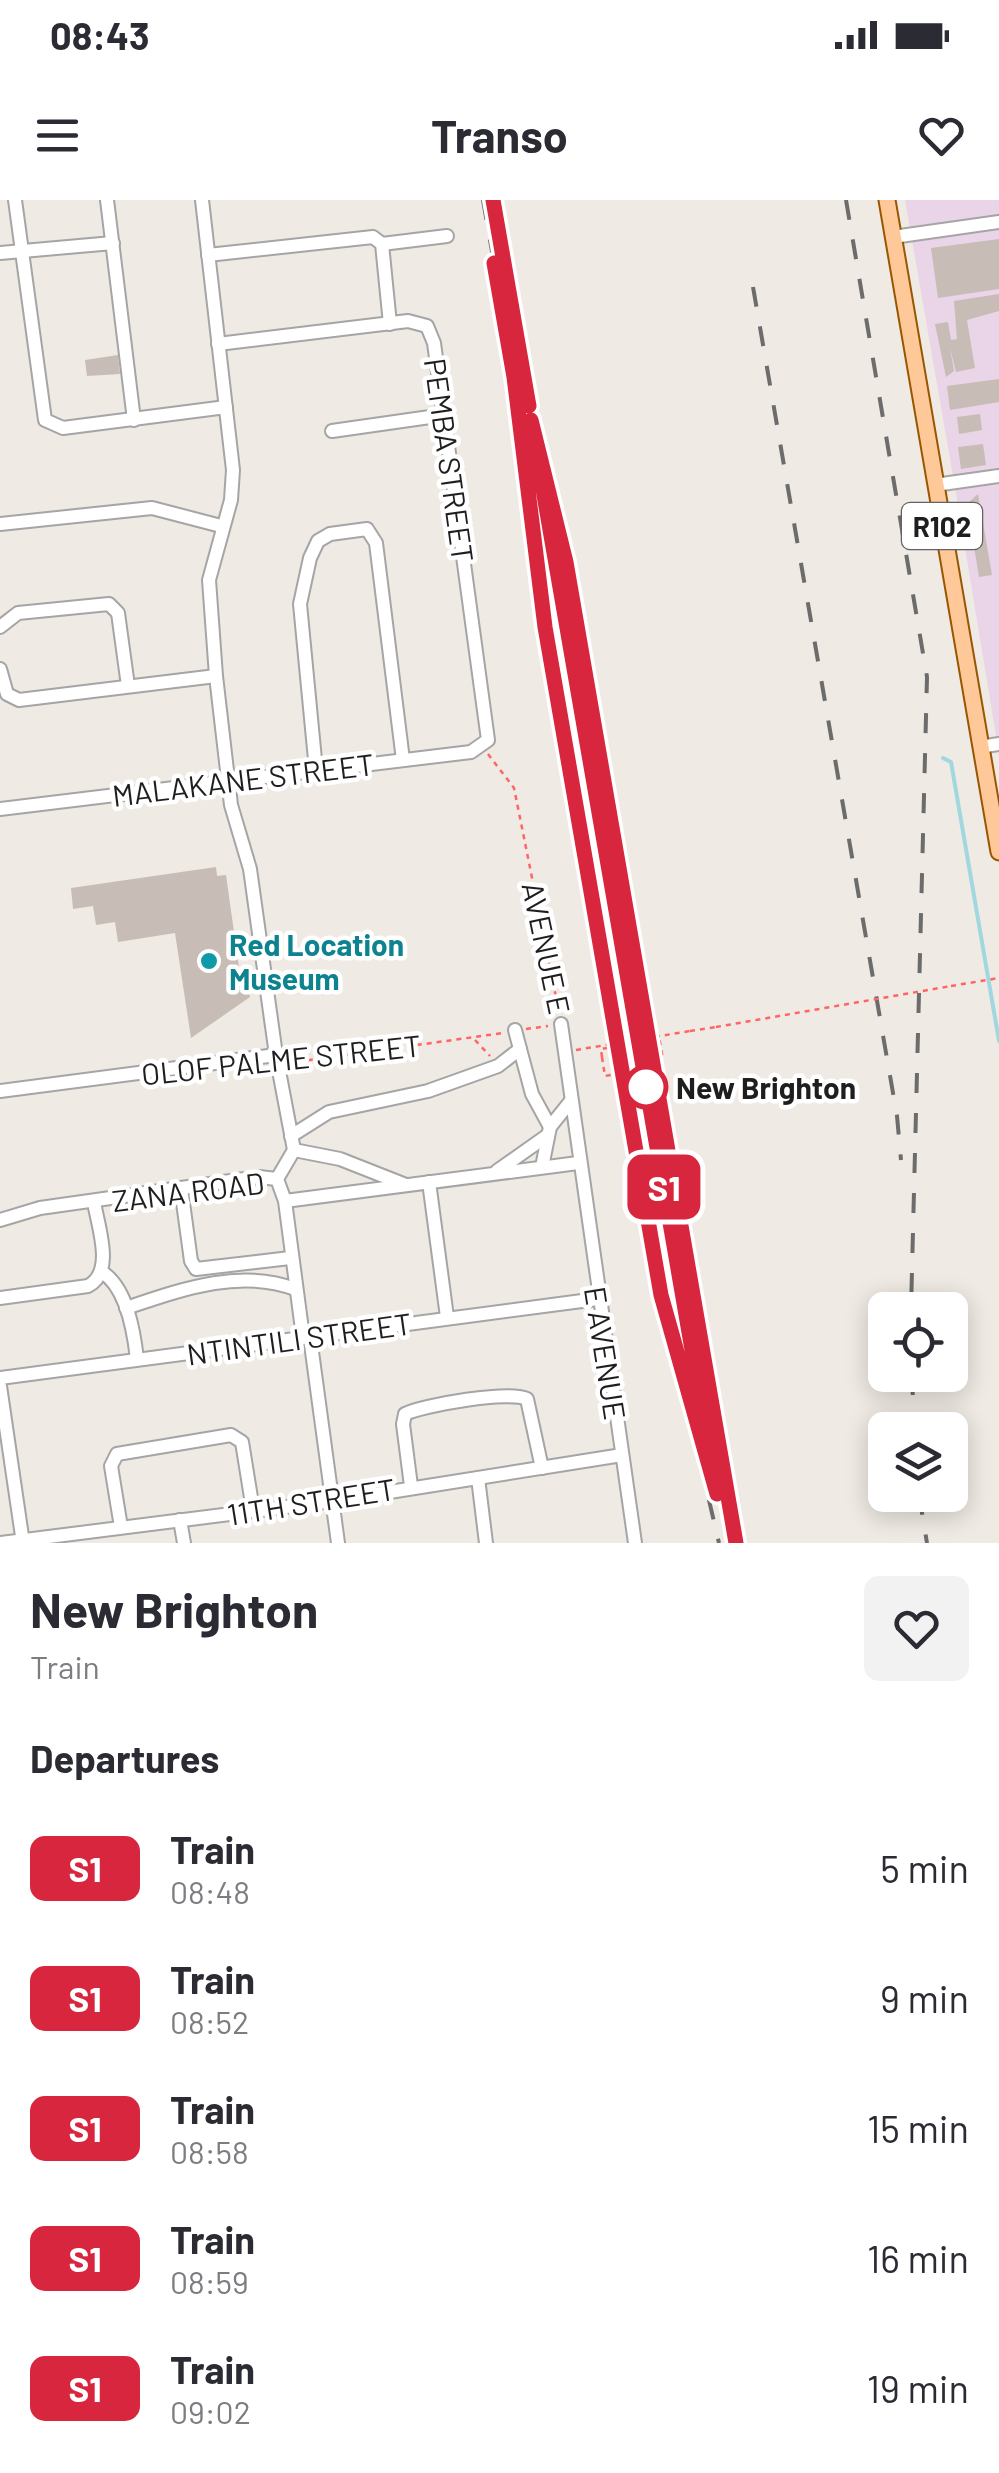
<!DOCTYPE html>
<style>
:root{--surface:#fff;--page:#f2f2f3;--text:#2b2b33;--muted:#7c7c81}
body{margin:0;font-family:Barlow,sans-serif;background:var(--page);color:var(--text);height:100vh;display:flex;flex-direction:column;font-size:38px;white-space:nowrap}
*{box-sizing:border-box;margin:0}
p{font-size:32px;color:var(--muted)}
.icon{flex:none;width:55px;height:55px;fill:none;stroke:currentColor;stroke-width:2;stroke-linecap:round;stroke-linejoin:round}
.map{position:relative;height:1343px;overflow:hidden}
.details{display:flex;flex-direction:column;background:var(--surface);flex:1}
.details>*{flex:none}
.badge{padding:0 20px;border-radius:15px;font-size:35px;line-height:65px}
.fabs{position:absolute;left:868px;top:1092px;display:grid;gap:20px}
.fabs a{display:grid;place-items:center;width:100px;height:100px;border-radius:15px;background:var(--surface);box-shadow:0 5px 25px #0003;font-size:50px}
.map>.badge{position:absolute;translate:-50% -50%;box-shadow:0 0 0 5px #fff}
h2{padding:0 30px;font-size:38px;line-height:90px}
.round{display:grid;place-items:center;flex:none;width:105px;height:105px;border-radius:15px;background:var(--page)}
.headline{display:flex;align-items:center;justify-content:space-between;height:170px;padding:0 30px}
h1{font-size:48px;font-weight:700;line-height:75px}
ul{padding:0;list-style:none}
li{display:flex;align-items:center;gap:30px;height:130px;padding:0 30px}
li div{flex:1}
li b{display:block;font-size:38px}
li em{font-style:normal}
li .badge{min-width:110px;font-weight:700;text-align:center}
.status{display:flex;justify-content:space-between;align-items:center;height:70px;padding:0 50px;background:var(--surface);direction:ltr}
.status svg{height:28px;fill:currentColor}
header{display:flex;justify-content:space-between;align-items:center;height:130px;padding:0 30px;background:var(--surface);font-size:45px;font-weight:700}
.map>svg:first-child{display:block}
</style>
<div class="status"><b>08:43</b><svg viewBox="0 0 49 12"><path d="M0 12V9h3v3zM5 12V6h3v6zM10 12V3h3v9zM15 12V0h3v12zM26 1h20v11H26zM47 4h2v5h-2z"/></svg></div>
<header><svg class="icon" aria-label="menu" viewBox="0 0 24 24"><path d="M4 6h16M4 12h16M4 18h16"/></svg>Transo<svg class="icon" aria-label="heart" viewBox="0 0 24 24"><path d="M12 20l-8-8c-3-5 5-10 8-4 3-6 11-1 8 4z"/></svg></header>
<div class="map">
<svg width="999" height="1343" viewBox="0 0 999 1343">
<rect width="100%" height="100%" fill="#efeae3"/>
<polygon fill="#e9d5e7" points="905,0 999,0 999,554 957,299"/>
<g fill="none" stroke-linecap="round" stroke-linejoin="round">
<polyline stroke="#a1d8df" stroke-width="4" points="943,558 951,562 999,841"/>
</g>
<g fill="#c7bcb6">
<polygon points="999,39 999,89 938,98 931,48"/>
<polygon points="999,94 999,111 967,120 975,168 956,172 950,148 954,171 946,177 935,124 948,122 951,140 957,139 954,101"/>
<polygon points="118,155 120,174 87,176 85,160"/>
<polygon points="999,179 999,202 950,210 947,186"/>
<polygon points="980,214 982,230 959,234 957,217"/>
<polygon points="983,244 986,265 961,269 958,247"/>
<polygon points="978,294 992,375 979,377 967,304"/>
<polygon points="216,667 217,676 226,675 241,782 247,781 250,797 191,838 175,733 118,742 115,722 96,725 93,706 73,709 71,688"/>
</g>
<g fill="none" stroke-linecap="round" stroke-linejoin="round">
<defs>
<g id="minor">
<polyline points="15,0 45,220 63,228 226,207"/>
<polyline points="107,0 134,220"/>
<polyline points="202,0 233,270 231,300 209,380 216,476 231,605 250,669 276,855 294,950 277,979"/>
<polyline points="893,37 999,22"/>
<polyline points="382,44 447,36"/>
<polyline points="0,53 113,43"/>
<polyline points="208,55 373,37 382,44 390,124"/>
<polyline points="332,231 444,215"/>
<polyline points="935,285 999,276"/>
<polyline points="0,324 152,308 221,326"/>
<polyline points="0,427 18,413 109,404 118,413 128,486"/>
<polyline points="0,469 7,494 19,500 216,476"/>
<polyline points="980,547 999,544"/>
<polyline points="316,570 300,404 310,358 318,341 330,334 367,329 376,343 403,560"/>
<polyline points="0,609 471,552 488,540 434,143 427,126 408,121 218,144"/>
<polyline points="561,824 635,1343"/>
<polyline points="520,849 532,894 550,927"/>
<polyline points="0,891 276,855"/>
<polyline points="291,936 329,912 428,891 498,866 520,849 515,830"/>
<polyline points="294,950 340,959 406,985"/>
<polyline points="542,967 550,927 570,902"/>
<polyline points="497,971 548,935"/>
<polyline points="277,979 285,1001 303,1137"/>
<polyline points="429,982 447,1117"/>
<polyline points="181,988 191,1061 196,1069 290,1058"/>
<polyline points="285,1001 578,963"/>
<polyline points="0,1020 40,1008 259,977 277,979"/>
<path d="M102 1072C127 1088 134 1132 137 1159"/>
<path d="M0 1098 88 1086C115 1072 98 1027 94 1002"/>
<path d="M126 1108C180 1090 239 1068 295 1089"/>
<polyline points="310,1137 338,1343"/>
<polyline points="0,1178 597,1099"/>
<polyline points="0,1186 23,1343"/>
<polyline points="478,1278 486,1343"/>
<path d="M411 1286 403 1224 405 1214C423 1205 511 1190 527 1199L542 1268"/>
<polyline points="180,1320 184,1343"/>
<polyline points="121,1327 111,1266 117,1254 231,1235 242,1242 253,1310"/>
<polyline points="1,1343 333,1301 622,1255"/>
</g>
<polyline id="major" points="887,0 999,652"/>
</defs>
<use href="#minor" stroke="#a5a5a5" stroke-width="16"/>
<use href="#major" stroke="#985600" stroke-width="19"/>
<g stroke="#ff6565" stroke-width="2.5" stroke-dasharray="5 5" stroke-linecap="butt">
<polyline points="488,554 514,588 559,812"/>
<polyline points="951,786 999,778"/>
<polyline points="526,829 548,826"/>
<polyline points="690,831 716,827"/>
<polyline points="475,840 490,856"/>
<polyline points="628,844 631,864 637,864"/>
<polyline points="602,857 605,876 611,875"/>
<polyline points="657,860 663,859 659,837"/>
<polyline points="288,863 503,833"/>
</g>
<use href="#minor" stroke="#fff" stroke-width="12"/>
<use href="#major" stroke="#ffc899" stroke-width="15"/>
<g stroke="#6c6c6c" stroke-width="4" stroke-dasharray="20 20" stroke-linecap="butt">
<polyline points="483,0 514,177 545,427 661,1095 719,1343"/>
<polyline points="846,0 927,477 911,1110"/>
<polyline points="753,87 897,916 901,960"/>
<polyline points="538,259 703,1210"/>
<polyline points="912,1175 914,1230"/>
<polyline points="710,1194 736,1343"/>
<polyline points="919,1295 927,1343"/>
</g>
<g stroke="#ff6565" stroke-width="2.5" stroke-dasharray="5 5" stroke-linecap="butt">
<polyline points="716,827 951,786"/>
<polyline points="576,850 690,831"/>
<polyline points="602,857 601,849 628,844"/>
</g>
</g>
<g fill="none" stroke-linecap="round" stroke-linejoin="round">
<defs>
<polyline id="line" points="493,0 529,206 494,63 514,177 545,427 661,1095 717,1294 531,220 566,362 736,1343"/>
</defs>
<use href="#line" stroke="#fff" stroke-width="22"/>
<use href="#line" stroke="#d7263d" stroke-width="15"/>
</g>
<circle fill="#0f9aa8" stroke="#fff" stroke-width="4" cx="209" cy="761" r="10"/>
<circle fill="#fff" stroke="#d7263d" stroke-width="5" cx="646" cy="887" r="20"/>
<g text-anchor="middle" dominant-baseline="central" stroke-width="9" stroke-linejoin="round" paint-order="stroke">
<rect fill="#fff" stroke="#626262" stroke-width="2.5" x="902" y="303" width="80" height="46" rx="8"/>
<g font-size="28" font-weight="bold" fill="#1e1e1e">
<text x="942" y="326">R102</text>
</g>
<g font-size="30" fill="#1e1e1e" stroke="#fff">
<text transform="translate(450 260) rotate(82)">PEMBA STREET</text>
<text transform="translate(243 579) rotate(-7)">MALAKANE STREET</text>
<text transform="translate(547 748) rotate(78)">AVENUE E</text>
<text transform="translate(281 859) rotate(-6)">OLOF PALME STREET</text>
<text transform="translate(188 991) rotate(-7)">ZANA ROAD</text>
<text transform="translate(299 1138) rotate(-8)">NTINTILI STREET</text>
<text transform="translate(606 1153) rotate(81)">E AVENUE</text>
<text transform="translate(311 1301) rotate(-9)">11TH STREET</text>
</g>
<g font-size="30" font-weight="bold" fill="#0d838f" stroke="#fff" text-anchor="start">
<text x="229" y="744">Red Location<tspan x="229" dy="34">Museum</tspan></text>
</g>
<g font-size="30" font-weight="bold" fill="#1e1e1e" stroke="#fff" text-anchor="start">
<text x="676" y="887">New Brighton</text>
</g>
</g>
</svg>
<div class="fabs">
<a><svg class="icon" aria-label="locate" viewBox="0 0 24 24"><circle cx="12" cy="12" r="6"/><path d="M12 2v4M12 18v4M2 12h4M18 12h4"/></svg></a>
<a><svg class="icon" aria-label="layers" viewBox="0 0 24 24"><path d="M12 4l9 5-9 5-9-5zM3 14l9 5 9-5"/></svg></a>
</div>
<b class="badge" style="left:664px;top:987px;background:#d7263d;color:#fff">S1</b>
</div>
<section class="details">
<div class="headline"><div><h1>New Brighton</h1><p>Train</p></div><a class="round"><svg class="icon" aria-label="heart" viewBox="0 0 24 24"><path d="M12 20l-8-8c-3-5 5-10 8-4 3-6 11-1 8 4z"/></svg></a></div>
<h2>Departures</h2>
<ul>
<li><span class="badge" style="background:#d7263d;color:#fff">S1</span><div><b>Train</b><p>08:48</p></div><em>5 min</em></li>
<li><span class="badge" style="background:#d7263d;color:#fff">S1</span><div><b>Train</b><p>08:52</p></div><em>9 min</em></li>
<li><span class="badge" style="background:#d7263d;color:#fff">S1</span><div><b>Train</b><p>08:58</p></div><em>15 min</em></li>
<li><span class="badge" style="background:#d7263d;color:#fff">S1</span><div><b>Train</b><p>08:59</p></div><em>16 min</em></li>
<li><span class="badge" style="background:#d7263d;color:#fff">S1</span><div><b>Train</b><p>09:02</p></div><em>19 min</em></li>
</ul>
</section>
